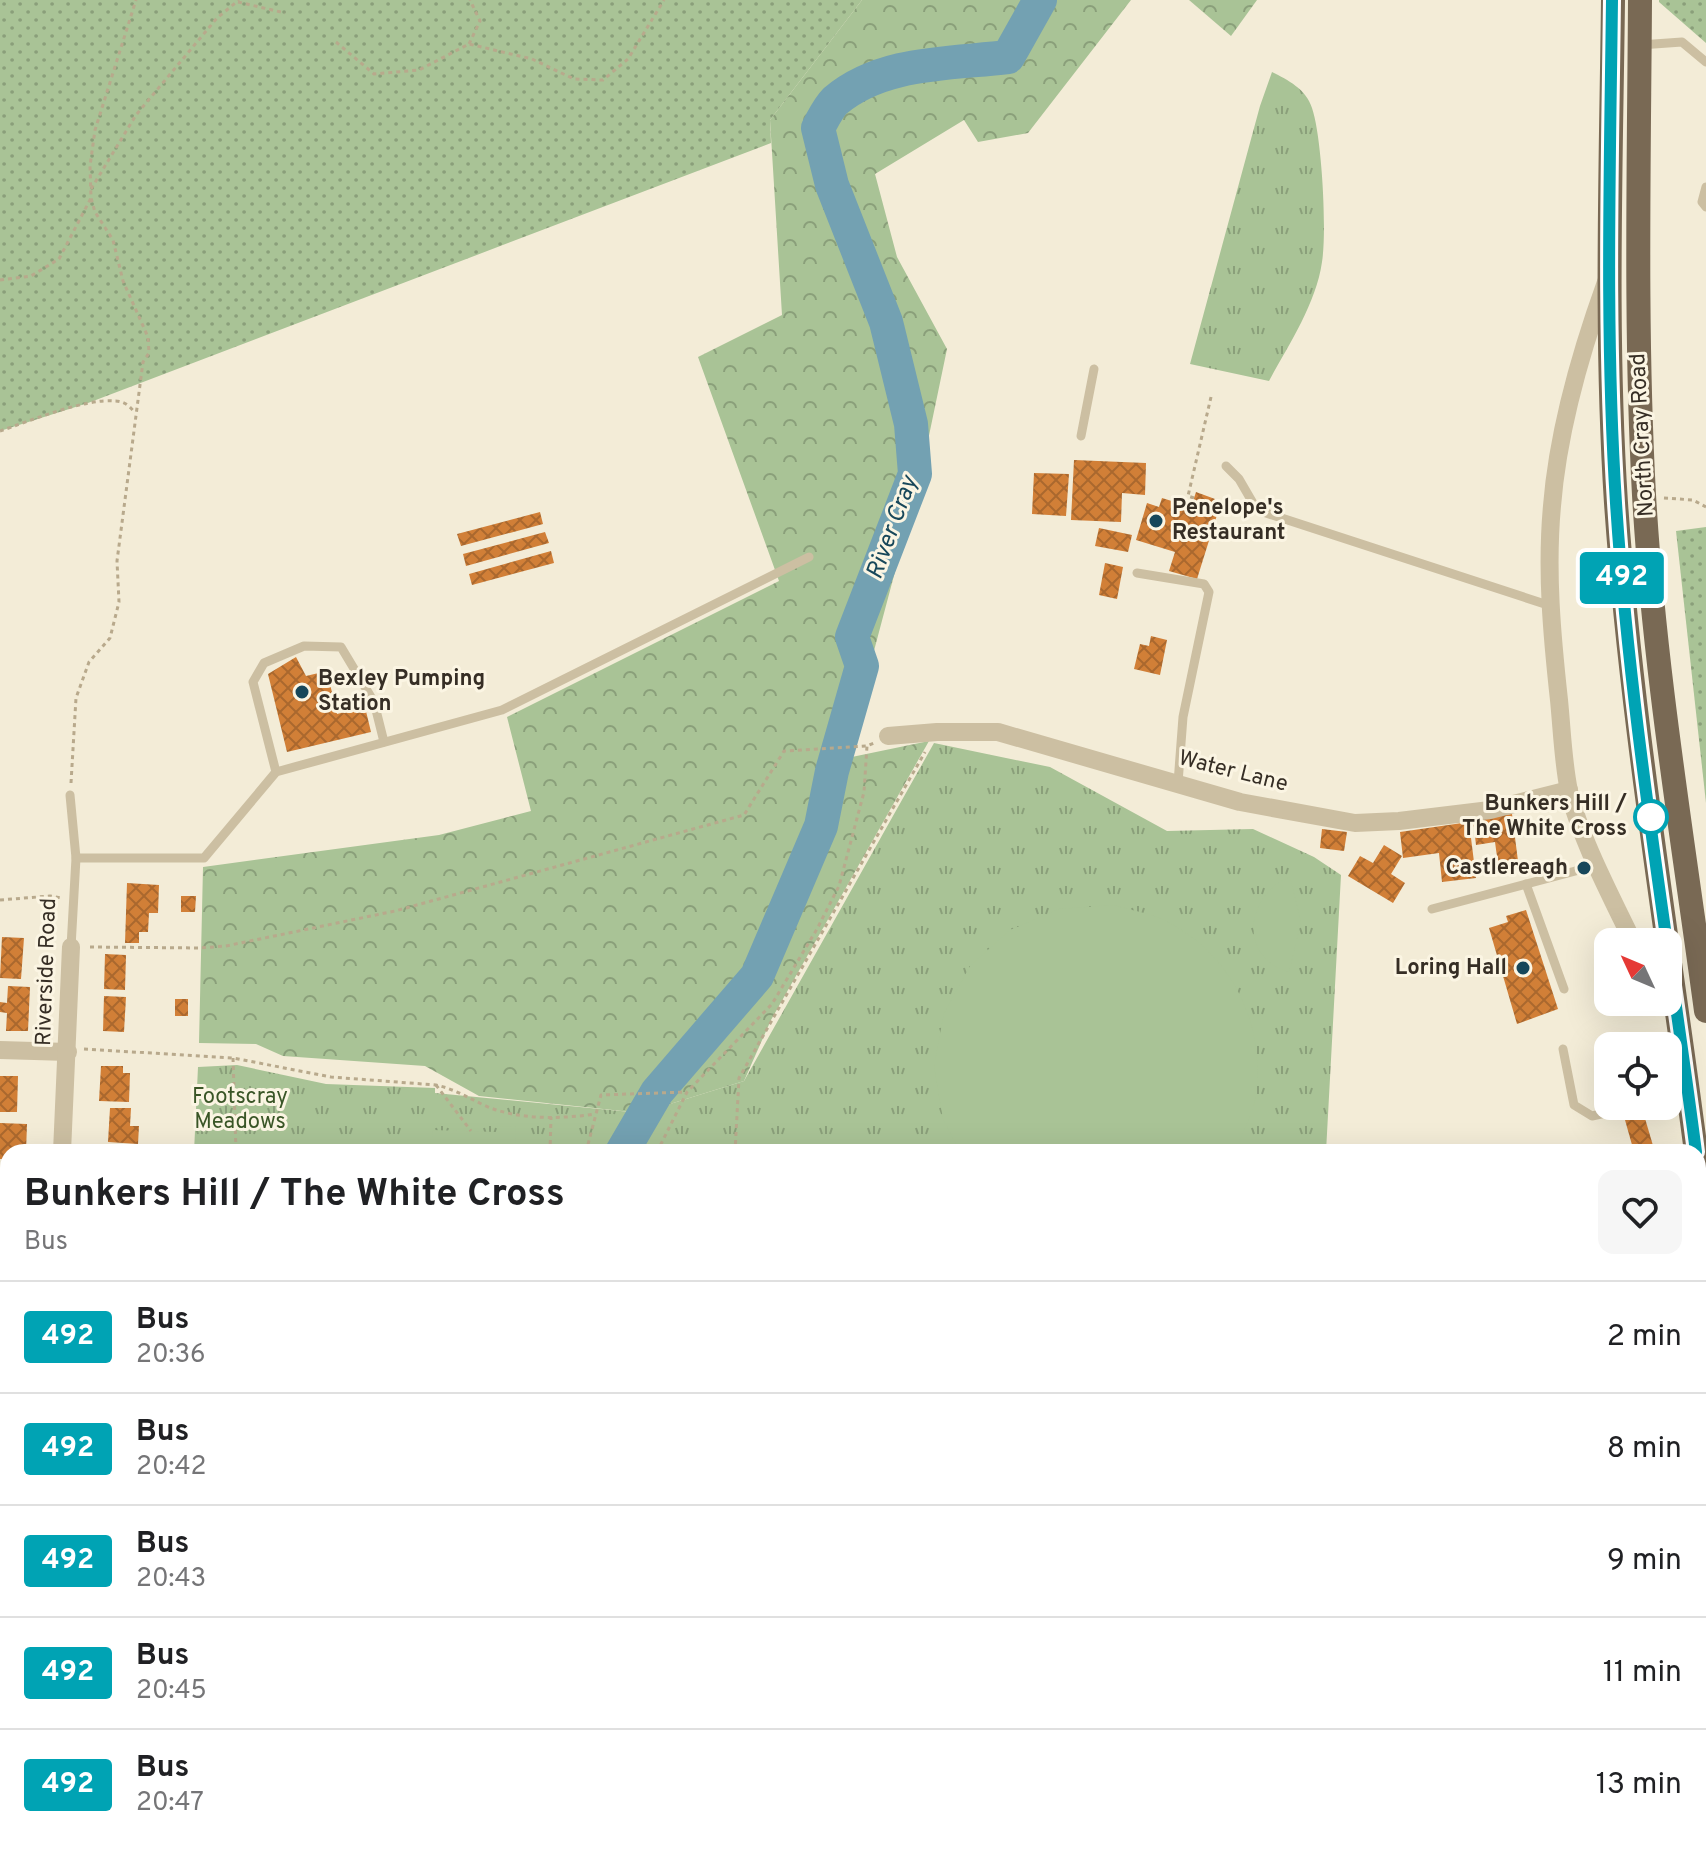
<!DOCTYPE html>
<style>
:root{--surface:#fff;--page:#f6f6f6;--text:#202124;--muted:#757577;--line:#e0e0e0}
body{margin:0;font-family:Overpass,sans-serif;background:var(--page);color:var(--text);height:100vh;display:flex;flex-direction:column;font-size:30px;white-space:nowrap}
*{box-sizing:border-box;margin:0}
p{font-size:26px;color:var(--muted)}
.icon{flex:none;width:44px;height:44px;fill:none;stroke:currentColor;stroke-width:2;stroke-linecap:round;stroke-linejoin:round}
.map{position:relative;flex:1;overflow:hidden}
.panel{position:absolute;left:0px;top:1144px;width:1706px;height:714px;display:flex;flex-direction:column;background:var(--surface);border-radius:24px 24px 0 0;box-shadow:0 8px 32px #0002}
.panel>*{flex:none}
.badge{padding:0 16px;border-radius:6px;font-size:28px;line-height:52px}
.needle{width:52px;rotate:314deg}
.tools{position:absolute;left:1594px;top:928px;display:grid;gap:16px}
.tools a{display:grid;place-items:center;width:88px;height:88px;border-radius:16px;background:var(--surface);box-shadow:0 8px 32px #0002;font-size:40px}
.map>.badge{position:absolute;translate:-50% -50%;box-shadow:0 0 0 4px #fff}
.round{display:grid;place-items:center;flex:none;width:84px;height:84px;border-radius:16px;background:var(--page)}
.headline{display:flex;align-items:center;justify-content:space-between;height:136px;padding:0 24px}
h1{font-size:38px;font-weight:700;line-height:60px}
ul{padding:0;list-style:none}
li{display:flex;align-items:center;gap:24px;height:112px;padding:0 24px;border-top:2px solid var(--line)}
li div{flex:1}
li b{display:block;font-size:30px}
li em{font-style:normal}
li .badge{min-width:88px;font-weight:700;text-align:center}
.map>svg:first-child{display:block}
</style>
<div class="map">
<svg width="1706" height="1857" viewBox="0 0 1706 1857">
<defs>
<pattern id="grass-dots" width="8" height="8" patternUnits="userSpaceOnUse" patternTransform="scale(2)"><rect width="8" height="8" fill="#a9c396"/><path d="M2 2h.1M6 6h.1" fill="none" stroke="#8a9f7a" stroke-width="1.8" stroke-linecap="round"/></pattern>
<pattern id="forest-crowns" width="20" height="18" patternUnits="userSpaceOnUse" patternTransform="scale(2)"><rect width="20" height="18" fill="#a9c396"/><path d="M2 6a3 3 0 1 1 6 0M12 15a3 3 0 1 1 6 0" fill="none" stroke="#8a9f7a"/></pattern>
<pattern id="park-tufts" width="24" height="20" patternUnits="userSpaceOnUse" patternTransform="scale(2)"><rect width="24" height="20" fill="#a9c396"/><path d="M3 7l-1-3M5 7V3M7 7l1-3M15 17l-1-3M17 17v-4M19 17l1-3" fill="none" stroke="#8a9f7a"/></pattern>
<pattern id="garden-furrows" width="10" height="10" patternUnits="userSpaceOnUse" patternTransform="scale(2)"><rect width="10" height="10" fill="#a9c396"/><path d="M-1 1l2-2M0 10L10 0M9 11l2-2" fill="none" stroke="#8a9f7a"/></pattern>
<pattern id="building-cross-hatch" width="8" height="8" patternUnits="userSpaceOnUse" patternTransform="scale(2)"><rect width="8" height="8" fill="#d17f37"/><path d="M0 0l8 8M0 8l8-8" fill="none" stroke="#aa682e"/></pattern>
</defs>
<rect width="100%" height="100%" fill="#f3ecd7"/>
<g fill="url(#grass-dots)">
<polygon points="0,0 862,0 770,120 771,143 88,403 0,431"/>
<polygon points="1659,0 1706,0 1706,43 1659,2"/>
<polygon points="1706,527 1706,803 1676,531"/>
</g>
<g fill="url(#forest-crowns)">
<polygon points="862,0 1131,0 1028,133 978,142 964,120 875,174 897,257 947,349 921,474 850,741 838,722 818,764 929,741 771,1020 744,1081 641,1113 479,1096 425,1066 283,1056 256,1044 199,1043 203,867 439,835 531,811 507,717 779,581 698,357 782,315 770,120"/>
<polygon points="1189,0 1257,0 1231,36"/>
<polygon points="1698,1597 1706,1632 1706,1857 1587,1857 1656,1854 1657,1850 1698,1850"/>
</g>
<g fill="url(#park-tufts)">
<path d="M1272 72C1288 80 1306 89 1312 108 1322 137 1327 231 1322 262 1316 304 1289 344 1269 381L1190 364 1260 106Z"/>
<polygon points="934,743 1050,767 1167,831 1253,829 1314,857 1341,875 1326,1152 194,1152 198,1067 237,1065 326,1084 435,1088 435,1093 641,1113 744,1081"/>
<polygon points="432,1850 1114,1850 1117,1857 436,1857"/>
</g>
<polygon fill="url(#garden-furrows)" points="1173,1850 1657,1850 1656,1854 1587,1857 1177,1857"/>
<g fill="#a9c396">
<path d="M1290 877 1301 922 1289 972C1284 970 1277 968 1272 964 1238 939 1255 890 1290 877Z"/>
<path d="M1113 905C1130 910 1151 913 1166 921 1232 955 1265 1022 1256 1095 1254 1112 1243 1131 1237 1147L1233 1152H960L943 1119 934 1066 944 1013 970 966 1010 930 1059 909Z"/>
<polygon points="498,1126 516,1127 515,1152 432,1152 433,1130 497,1132"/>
</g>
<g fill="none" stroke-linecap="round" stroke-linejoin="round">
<g stroke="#73a1b2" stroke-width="34">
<path d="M622 1152 657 1092 757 976 821 826 832 771 862 666 852 637 915 474 911 424 886 322 832 185 818 128C823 119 828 108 835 101 882 61 950 64 1008 57L1040 0"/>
<polyline points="954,1850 957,1857"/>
</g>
</g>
<g fill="url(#building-cross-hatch)">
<polygon points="1074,460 1146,463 1145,495 1122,493 1121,522 1071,520"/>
<polygon points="1034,473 1069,474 1066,516 1032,514"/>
<polygon points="1196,492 1215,499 1211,513 1217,515 1197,579 1169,571 1175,552 1136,540 1147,503 1159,507 1162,498 1191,507"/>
<polygon points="540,512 543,524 461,546 457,534"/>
<polygon points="1099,528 1132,535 1128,552 1095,546"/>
<polygon points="545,532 549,543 466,566 463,554"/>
<polygon points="551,551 554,563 472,585 469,574"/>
<polygon points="1105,563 1123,567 1117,599 1099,595"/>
<polygon points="1151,636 1167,640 1160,675 1134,669 1140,644 1149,646"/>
<polygon points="296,657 306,676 327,671 337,714 365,707 371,732 287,752 268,674"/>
<polygon points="1512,814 1518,861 1498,864 1495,842 1476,845 1473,819"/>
<polygon points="1469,822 1476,878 1442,882 1439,853 1403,858 1400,832"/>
<polygon points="1322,829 1347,832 1344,851 1320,848"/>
<polygon points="1384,845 1402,856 1391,874 1405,883 1393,903 1348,876 1360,856 1373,863"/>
<polygon points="127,883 159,885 158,913 149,913 148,932 139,932 139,943 125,943"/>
<polygon points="181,896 196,896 195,912 181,912"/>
<polygon points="1526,910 1558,1009 1517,1024 1489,928 1508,922 1506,916"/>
<polygon points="2,937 24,938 21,979 0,978"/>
<polygon points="105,954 126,955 125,990 104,989"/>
<polygon points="8,986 30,987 28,1031 6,1031 7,1013 0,1012 0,1002 7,1003"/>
<polygon points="104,996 126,997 124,1032 103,1031"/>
<rect x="175" y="999" width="13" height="17"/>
<polygon points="101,1066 123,1066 123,1073 130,1073 129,1102 99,1101"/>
<polygon points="0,1076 18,1076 17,1112 0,1112"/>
<polygon points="110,1108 131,1108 130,1126 139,1126 138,1144 108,1142"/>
<polygon points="1644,1115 1654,1149 1634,1152 1625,1120"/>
<polygon points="0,1123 27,1124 26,1152 8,1152 8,1159 0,1159"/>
<polygon points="2,1166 8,1167 8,1201 2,1201"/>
<polygon points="2,1210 8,1210 8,1245 1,1245"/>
<polygon points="1,1253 8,1253 8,1288 0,1288"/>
<polygon points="8,1343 8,1379 4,1380 0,1374 0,1346"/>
<polygon points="8,1591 8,1617 3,1620 0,1615 0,1595"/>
<polygon points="92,1850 122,1850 126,1857 96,1857"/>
<polygon points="214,1850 258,1850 244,1857 218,1857"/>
<polygon points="335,1850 375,1850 361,1857 338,1857"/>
</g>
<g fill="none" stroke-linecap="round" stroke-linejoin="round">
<g stroke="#b8a98c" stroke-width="3" stroke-dasharray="4 4" stroke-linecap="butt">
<polyline points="238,2 285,13"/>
<polyline points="336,42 374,74 419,70 469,44 532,59 574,79 603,80 628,59 664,0"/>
<polyline points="469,44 480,21 470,0"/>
<polyline points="91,189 136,115 217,18 239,0"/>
<polyline points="0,280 31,276 59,259 91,198"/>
<path d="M0 431C30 421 85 398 115 401 124 401 130 406 135 413"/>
<polyline points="1194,498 1188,496 1211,397"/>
<polyline points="1664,498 1693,500 1706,507"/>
<polyline points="71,783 76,698 89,662 110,638 119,602 117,561 143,362 149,353 148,337 123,281 113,240 95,212 91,198 90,166 95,130 136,0"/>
<polyline points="0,900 50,896 62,898"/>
<polyline points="90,947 200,948 226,946 395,911 744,815 784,751 867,746 874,743"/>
<path d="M84 1049 233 1058 331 1077 436 1085C455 1089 470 1099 488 1107 521 1120 561 1119 595 1114"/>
<polyline points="233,1058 236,1152"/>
<polyline points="436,1085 471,1131"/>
<polyline points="550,1152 551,1117"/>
<polyline points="586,1152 601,1095 686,1092"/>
<polyline points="657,1152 687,1092 772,1004 817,929 839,886 864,792 867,746"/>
<polyline points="735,1152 739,1078 925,752"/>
<polyline points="0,1828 8,1823"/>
<polyline points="462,1850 465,1857"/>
<polyline points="670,1850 673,1857"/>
<polyline points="929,1850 932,1857"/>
<polyline points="991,1850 992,1857"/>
<polyline points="996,1850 998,1857"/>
<polyline points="1031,1850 1036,1857"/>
<polyline points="1096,1850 1099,1857"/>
</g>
<g stroke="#ccbfa2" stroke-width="9">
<polyline points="1640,45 1682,42 1706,62"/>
<polyline points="1706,187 1702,202 1706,207"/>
<polyline points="1081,436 1094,369"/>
<polyline points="1226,466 1239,479 1257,510 1551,606"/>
<polyline points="1137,573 1204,584 1209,592 1183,717 1178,783"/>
<polyline points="276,772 253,682 264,663 304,646 341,647 374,702 384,742"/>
<polyline points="70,795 76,858 71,947"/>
<polyline points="76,858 204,858 276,772 502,710 809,557"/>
<polyline points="1526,884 1564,989"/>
<polyline points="1432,909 1598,865"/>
<polyline points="1563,1049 1574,1105 1592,1116 1637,1106"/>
<polyline points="1668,1099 1685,1096"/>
<polyline points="1698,1689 1706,1693"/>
</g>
<g stroke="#ccbfa2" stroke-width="18">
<path d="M1606 282C1580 354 1558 430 1552 506 1546 571 1552 636 1559 700 1562 730 1563 762 1569 791 1580 838 1612 898 1633 942"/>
<polyline points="888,736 937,732 998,732 1240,802 1355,823 1399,821 1490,810 1569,790"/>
<polyline points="0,1050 68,1052"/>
<polyline points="62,1152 71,947"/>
<polyline points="0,1555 8,1551"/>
<polyline points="1698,1781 1706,1761"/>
<polyline points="293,1850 297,1857"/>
<polyline points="9,1857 18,1850"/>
<polyline points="1669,1857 1672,1850"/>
</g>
<g stroke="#796954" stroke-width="24">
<path d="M1613 0C1611 168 1605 335 1616 503 1631 720 1668 936 1696 1152"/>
<path d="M1640 0C1639 165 1635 330 1644 495 1654 668 1683 840 1706 1011"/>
<polyline points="1698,1167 1706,1227"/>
</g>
</g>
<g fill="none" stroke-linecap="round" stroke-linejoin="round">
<defs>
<path id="line" d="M1612 0C1610 168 1605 335 1616 503 1630 720 1668 936 1696 1152"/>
</defs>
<use href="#line" stroke="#fff" stroke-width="18"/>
<use href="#line" stroke="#00a3b4" stroke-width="12"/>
</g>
<g fill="#17475a" stroke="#fbf5e3" stroke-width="3">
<circle cx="1156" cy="521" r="8"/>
<circle cx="302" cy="692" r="8"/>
<circle cx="1584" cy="868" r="8"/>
<circle cx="1523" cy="968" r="8"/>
</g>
<circle fill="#fff" stroke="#00a3b4" stroke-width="4" cx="1651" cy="817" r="16"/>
<g text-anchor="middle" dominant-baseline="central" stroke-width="6" stroke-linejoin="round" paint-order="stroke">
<g font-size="22" fill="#362e25" stroke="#fbf5e3">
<text transform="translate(1643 435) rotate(-93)">North Cray Road</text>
<text transform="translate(1233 772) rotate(14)">Water Lane</text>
<text transform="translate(47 972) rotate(-88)">Riverside Road</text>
</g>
<g font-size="22" font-weight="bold" fill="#362e25" stroke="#fbf5e3" text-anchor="start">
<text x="1172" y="508">Penelope's<tspan x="1172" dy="25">Restaurant</tspan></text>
<text x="318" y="679">Bexley Pumping<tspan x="318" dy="25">Station</tspan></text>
<text x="1568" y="868" text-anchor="end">Castlereagh</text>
<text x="1507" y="968" text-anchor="end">Loring Hall</text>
</g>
<g font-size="22" font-weight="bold" fill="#362e25" stroke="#fbf5e3" text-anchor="end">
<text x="1627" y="804">Bunkers Hill /<tspan x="1627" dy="25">The White Cross</tspan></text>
</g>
<g font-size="22" fill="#3a5627" stroke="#fbf5e3">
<text x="240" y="1097">Footscray<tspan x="240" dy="25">Meadows</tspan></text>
</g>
<g font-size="24" font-style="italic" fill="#17475a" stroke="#fbf5e3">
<text transform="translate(893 528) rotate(-70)">River Cray</text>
</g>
</g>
</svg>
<div class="tools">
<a><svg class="needle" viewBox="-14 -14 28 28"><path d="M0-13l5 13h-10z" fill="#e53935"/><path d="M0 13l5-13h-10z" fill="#757577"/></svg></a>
<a><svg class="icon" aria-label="locate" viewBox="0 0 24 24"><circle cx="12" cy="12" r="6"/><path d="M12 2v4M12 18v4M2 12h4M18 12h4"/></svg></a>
</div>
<b class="badge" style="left:1622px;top:578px;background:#00a3b4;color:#fff">492</b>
<section class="panel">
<div class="headline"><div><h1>Bunkers Hill / The White Cross</h1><p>Bus</p></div><a class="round"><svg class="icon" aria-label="heart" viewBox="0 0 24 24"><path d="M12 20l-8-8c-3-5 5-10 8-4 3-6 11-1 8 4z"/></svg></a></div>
<ul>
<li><span class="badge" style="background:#00a3b4;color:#fff">492</span><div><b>Bus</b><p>20:36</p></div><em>2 min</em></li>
<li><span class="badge" style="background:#00a3b4;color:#fff">492</span><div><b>Bus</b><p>20:42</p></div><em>8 min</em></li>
<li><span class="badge" style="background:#00a3b4;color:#fff">492</span><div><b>Bus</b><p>20:43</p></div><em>9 min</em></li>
<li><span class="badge" style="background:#00a3b4;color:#fff">492</span><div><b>Bus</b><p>20:45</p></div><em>11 min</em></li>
<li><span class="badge" style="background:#00a3b4;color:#fff">492</span><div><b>Bus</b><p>20:47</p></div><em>13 min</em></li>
</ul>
</section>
</div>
